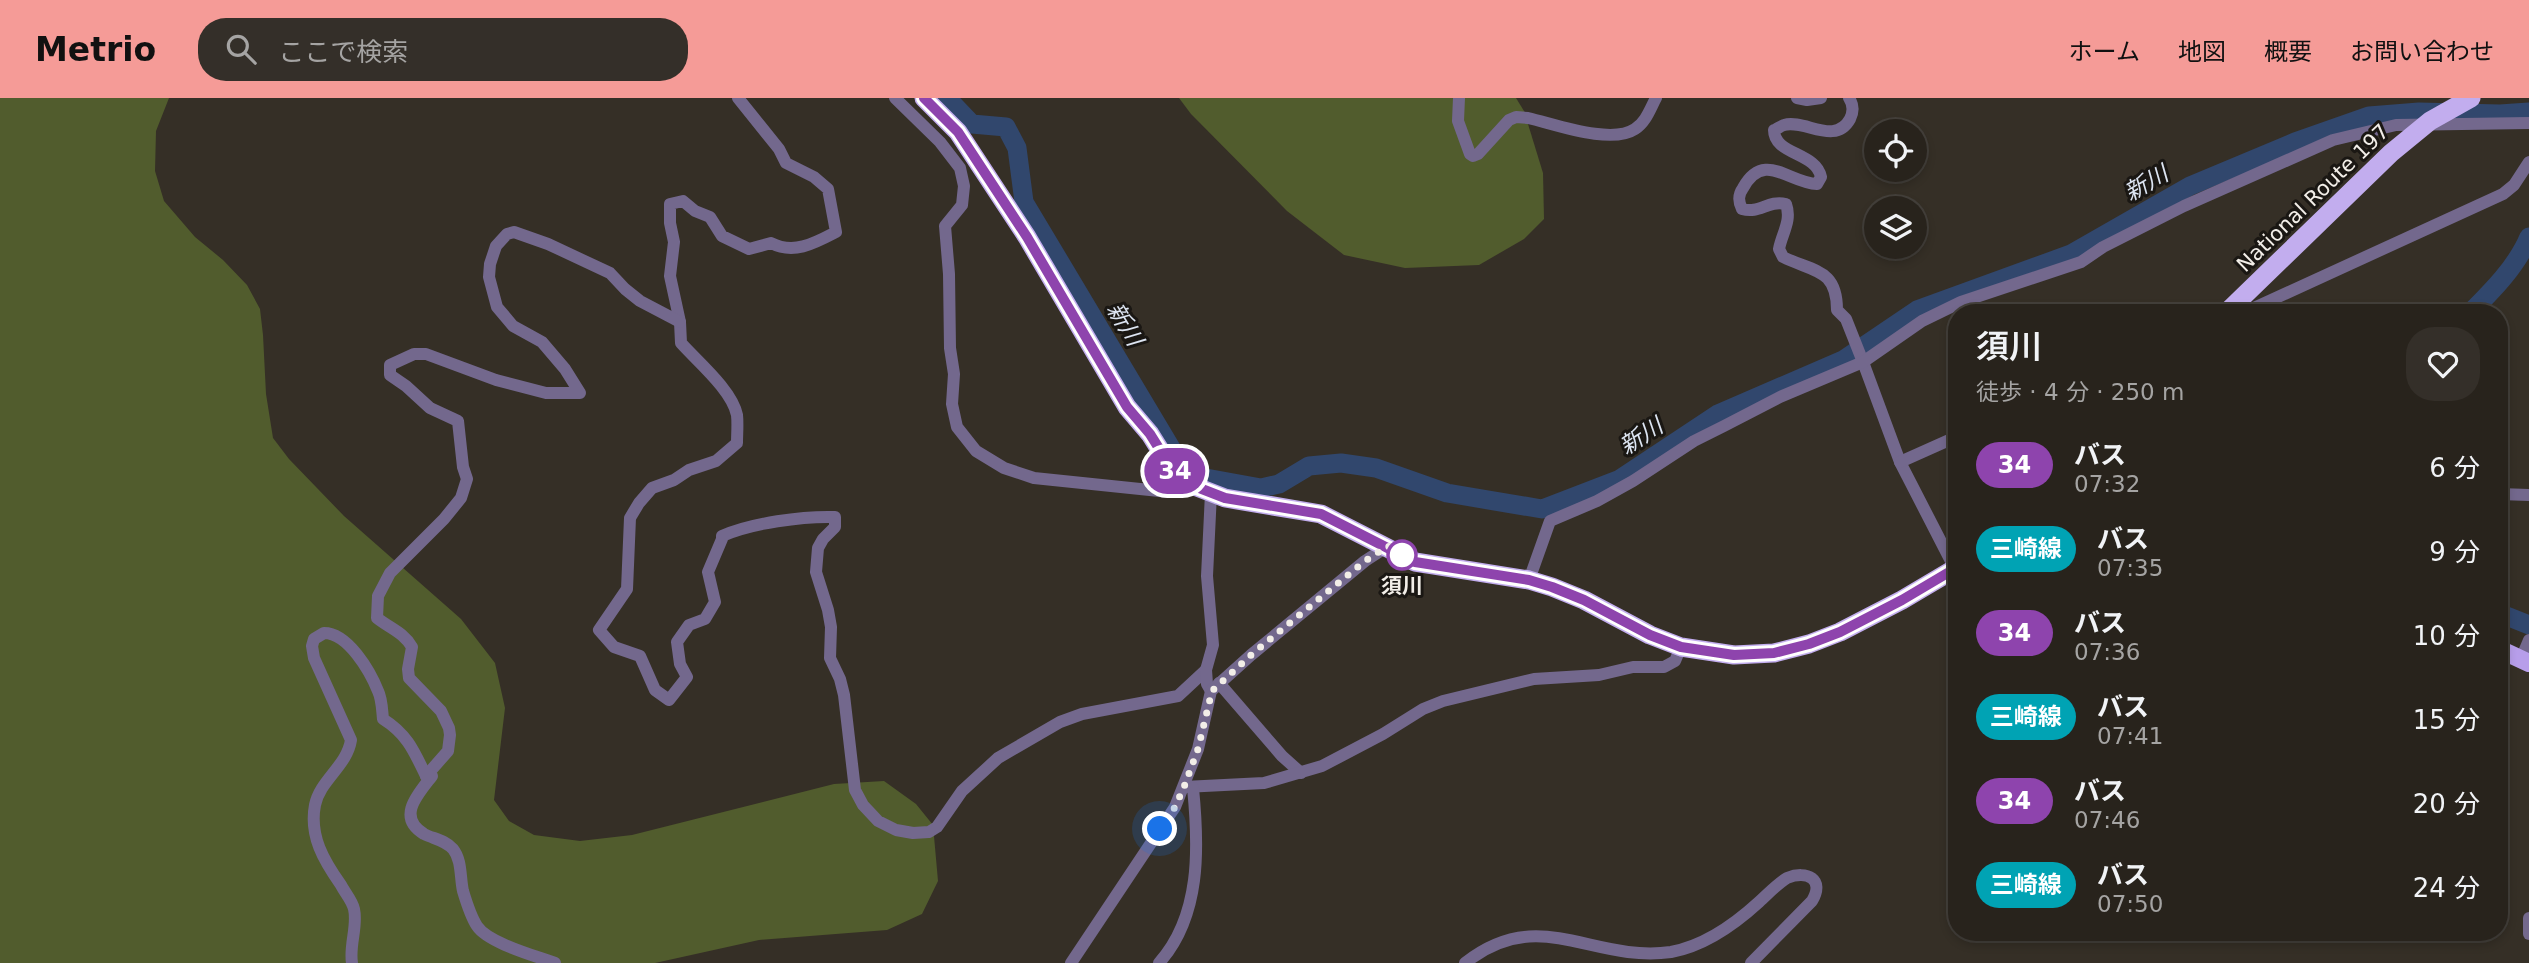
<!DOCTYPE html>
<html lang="ja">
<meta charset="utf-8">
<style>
:root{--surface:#28231c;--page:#342f29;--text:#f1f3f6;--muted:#a5a4a3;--line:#44403b;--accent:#f59b97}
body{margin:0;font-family:"DejaVu Sans","Noto Sans JP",sans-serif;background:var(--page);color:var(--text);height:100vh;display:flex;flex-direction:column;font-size:26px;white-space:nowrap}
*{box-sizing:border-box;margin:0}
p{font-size:23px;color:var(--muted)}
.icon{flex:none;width:38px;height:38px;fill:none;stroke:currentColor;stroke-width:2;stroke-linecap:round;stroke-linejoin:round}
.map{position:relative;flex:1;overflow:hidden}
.panel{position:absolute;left:1948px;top:206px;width:560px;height:637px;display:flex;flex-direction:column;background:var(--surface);border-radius:28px;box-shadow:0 4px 10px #0003,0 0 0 2px var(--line)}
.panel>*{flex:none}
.badge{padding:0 14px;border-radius:23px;font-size:24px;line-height:46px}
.fabs{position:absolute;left:1864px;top:21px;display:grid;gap:14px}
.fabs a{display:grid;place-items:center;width:63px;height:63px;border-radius:50%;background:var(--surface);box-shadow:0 4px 10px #0003,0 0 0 2px var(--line);font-size:35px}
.you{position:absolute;width:35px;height:35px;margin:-18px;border:5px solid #fff;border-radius:50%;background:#1a73e8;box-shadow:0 0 0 10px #1a73e833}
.map>.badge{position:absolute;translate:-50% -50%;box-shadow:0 0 0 4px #fff}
.round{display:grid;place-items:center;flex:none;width:74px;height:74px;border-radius:28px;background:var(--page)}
.summary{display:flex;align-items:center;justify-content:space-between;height:119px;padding:0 28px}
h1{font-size:33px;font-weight:600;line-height:52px}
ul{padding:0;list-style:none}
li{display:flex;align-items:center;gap:21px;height:84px;padding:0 28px}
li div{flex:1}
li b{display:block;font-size:26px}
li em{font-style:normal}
li .badge{min-width:77px;font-weight:700;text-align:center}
header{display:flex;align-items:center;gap:42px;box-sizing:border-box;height:98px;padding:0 35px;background:var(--accent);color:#111}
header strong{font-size:33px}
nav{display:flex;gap:38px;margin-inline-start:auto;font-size:24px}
.search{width:490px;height:63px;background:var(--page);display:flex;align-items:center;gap:18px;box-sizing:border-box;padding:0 24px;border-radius:28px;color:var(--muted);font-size:26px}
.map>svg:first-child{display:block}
</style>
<header>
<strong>Metrio</strong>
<div class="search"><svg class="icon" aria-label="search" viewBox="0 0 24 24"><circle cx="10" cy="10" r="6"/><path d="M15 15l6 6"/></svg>ここで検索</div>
<nav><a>ホーム</a><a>地図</a><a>概要</a><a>お問い合わせ</a></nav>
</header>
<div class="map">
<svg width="2529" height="865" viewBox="0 0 2529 865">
<rect width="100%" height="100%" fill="#352f26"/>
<g fill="#515c2d">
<polygon points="0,0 169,0 156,33 155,73 164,103 195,139 223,162 247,187 260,211 263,237 266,296 273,340 289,361 344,418 461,521 495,565 505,610 494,702 509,723 534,737 580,743 632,737 834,686 884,683 916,706 933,727 938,783 922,816 887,832 759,842 655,865 0,865"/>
<polygon points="1179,0 1516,0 1524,13 1543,75 1544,121 1524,141 1479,167 1405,170 1344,157 1287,113 1191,16"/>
</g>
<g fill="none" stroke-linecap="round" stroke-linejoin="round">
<g stroke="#31476d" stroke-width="19">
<polyline points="947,0 972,26 1006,29 1017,50 1024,104 1183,370 1206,380 1261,390 1279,386 1309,368 1341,365 1376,370 1447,395 1542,411 1620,381 1718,316 1843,262 1917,212 2071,156 2190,88 2295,44 2369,18 2419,14 2500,16 2529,14"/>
<path d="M2470 215C2492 193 2517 168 2529 139"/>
<polyline points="2499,515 2529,527"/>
</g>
<g stroke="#73688d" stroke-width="12">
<path d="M738 0 779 51 786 65 814 79 828 91 836 134C815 145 794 157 771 145L749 151 722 138 710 119 695 113 683 103 670 106V125L674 144 670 178 680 224 681 245C697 263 732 292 737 317 738 326 737 336 737 345L716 363 689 372 674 382 652 390 639 405 630 420 627 491 599 532 614 549 640 558 655 592 669 602 687 579 680 566 677 544 689 527 705 521 715 504 708 474 722 441V438C751 425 803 418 835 419V429L823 441 818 450 816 474 828 512 831 529 830 560 840 581 844 597 855 692 863 707 878 723 896 732 913 735 929 734 937 729 962 693 998 660 1060 624 1082 616 1178 598 1206 572"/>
<polyline points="895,0 940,44 960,70 964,88 962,107 945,128 949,176 950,250 954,276 952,306 957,329 976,353 1004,370 1034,380 1169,394 1189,386"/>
<path d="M1459 0 1458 23 1470 56 1473 58 1478 56 1509 22 1516 19 1528 20C1555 26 1611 47 1635 31 1646 24 1650 11 1656 0"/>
<polyline points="1797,0 1807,2 1821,0"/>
<path d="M1849 0C1853 6 1854 13 1850 21 1835 48 1805 21 1784 27 1783 27 1775 32 1774 32 1774 57 1816 54 1821 79L1817 86C1789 85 1764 52 1743 90 1738 97 1738 103 1742 111 1760 116 1767 102 1786 106 1792 123 1782 135 1779 151L1783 159C1813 174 1837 170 1837 212L1846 221 1863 264 1900 364 1955 471"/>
<polyline points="2243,215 2503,96 2514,87 2529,64"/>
<polyline points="1900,364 1956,339"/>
<polyline points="1211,395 1207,478 1213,547 1206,572 1207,586 1211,593"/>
<polyline points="2499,396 2529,397"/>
<polyline points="1529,482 1550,423 1597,403 1633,383 1694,343 1724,328 1780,299 1863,264 1922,223 1961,204 2081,164 2103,149 2184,108 2333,42 2396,27 2529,25"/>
<polyline points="2521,561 2529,542"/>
<polyline points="1219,585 1282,658 1301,675"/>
<path d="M426 678 448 653 450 637 449 630 441 613 409 580 408 571 412 549C403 534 391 531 377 520L378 498 390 475 444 421 461 400 467 381 463 369 458 323 430 310 406 288 390 277V267L414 256H426L496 282 546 295H580L565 271 542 244 513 228 497 209 489 179 490 166 496 148 507 136 514 134 548 146 610 175 625 191 640 203 680 224"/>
<polyline points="1184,689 1264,685 1322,668 1383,636 1423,611 1443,603 1534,581 1599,577 1633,569 1664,569 1675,563 1681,549"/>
<polyline points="2529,820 2529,836"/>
<path d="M352 865C349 847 358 828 354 811 352 802 345 795 341 787 324 763 309 738 315 707 320 682 347 668 351 642L314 560 312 548 314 541 324 535C348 535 370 573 378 593 382 601 382 612 383 621 407 636 414 653 426 678H432C418 696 396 719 424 736 434 741 445 742 453 751 462 762 460 780 463 793 466 803 471 819 477 828 488 845 536 858 555 865"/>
<polyline points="1071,865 1175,709 1198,651 1211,593 1251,557 1365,463 1388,448"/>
<path d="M1159 865C1201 818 1199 750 1193 690"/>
<path d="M1465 865C1540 806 1591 865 1671 854 1704 848 1735 826 1759 804 1768 796 1776 787 1787 780 1807 772 1825 781 1812 803L1751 865"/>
</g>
<polyline stroke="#b79eea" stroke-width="18" points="2499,551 2529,565"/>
<g stroke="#c2adee" stroke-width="19">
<polyline points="924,0 958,34 1027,139 1127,309 1150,336 1170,368 1189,386 1225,400 1321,416 1415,464 1529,482 1552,489 1584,502 1650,537 1681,549 1734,557 1774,555 1809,546 1840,534 1902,502 1956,470"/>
<polyline points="2226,215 2391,55 2430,23 2471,0"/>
</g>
</g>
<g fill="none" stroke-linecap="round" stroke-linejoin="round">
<defs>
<polyline id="line" points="924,0 958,34 1027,139 1127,309 1150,336 1170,368 1189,386 1225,400 1321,416 1415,464 1529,482 1552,489 1584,502 1650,537 1681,549 1734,557 1774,555 1809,546 1840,534 1902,502 1956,470"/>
</defs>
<use href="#line" stroke="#fff" stroke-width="16"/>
<use href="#line" stroke="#8e44ad" stroke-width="10"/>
<polyline stroke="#f2eee8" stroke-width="7" stroke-dasharray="0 12.6" points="1160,731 1175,709 1184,689 1198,651 1212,593 1251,557 1365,463 1388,448 1402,457"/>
</g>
<circle fill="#fff" stroke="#8e44ad" stroke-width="3.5" cx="1402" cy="457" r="14"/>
<g text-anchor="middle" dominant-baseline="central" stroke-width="6" stroke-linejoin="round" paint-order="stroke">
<g font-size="21" fill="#f2eee8" stroke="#1a1713">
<text transform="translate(2313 100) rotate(-44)">National Route 197</text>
</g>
<g font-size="21" font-weight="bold" fill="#f2eee8" stroke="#1a1713">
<text x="1402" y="488">須川</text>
</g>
<g font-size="23" font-style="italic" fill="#dde5f2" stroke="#1a1713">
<text transform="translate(2146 85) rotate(-30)">新川</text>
<text transform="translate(1125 226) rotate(59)">新川</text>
<text transform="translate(1641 338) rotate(-33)">新川</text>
</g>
</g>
</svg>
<div class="fabs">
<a><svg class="icon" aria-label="locate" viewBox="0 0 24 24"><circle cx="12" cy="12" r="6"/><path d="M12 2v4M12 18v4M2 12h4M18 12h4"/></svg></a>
<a><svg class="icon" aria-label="layers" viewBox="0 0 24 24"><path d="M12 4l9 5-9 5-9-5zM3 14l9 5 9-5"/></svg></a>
</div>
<div class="you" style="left:1160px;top:731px"></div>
<b class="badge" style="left:1175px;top:373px;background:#8e44ad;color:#fff">34</b>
<section class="panel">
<div class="summary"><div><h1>須川</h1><p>徒歩 · 4 分 · 250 m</p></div><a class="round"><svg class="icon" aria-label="heart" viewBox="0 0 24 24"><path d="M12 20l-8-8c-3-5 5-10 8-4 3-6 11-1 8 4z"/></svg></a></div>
<ul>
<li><span class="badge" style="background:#8e44ad;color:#fff">34</span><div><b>バス</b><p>07:32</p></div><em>6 分</em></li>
<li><span class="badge" style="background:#00a3b4;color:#fff">三崎線</span><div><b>バス</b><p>07:35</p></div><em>9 分</em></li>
<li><span class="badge" style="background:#8e44ad;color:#fff">34</span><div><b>バス</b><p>07:36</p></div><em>10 分</em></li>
<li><span class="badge" style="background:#00a3b4;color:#fff">三崎線</span><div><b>バス</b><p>07:41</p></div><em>15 分</em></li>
<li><span class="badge" style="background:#8e44ad;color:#fff">34</span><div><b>バス</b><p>07:46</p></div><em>20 分</em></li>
<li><span class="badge" style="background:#00a3b4;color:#fff">三崎線</span><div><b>バス</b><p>07:50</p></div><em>24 分</em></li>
</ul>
</section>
</div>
